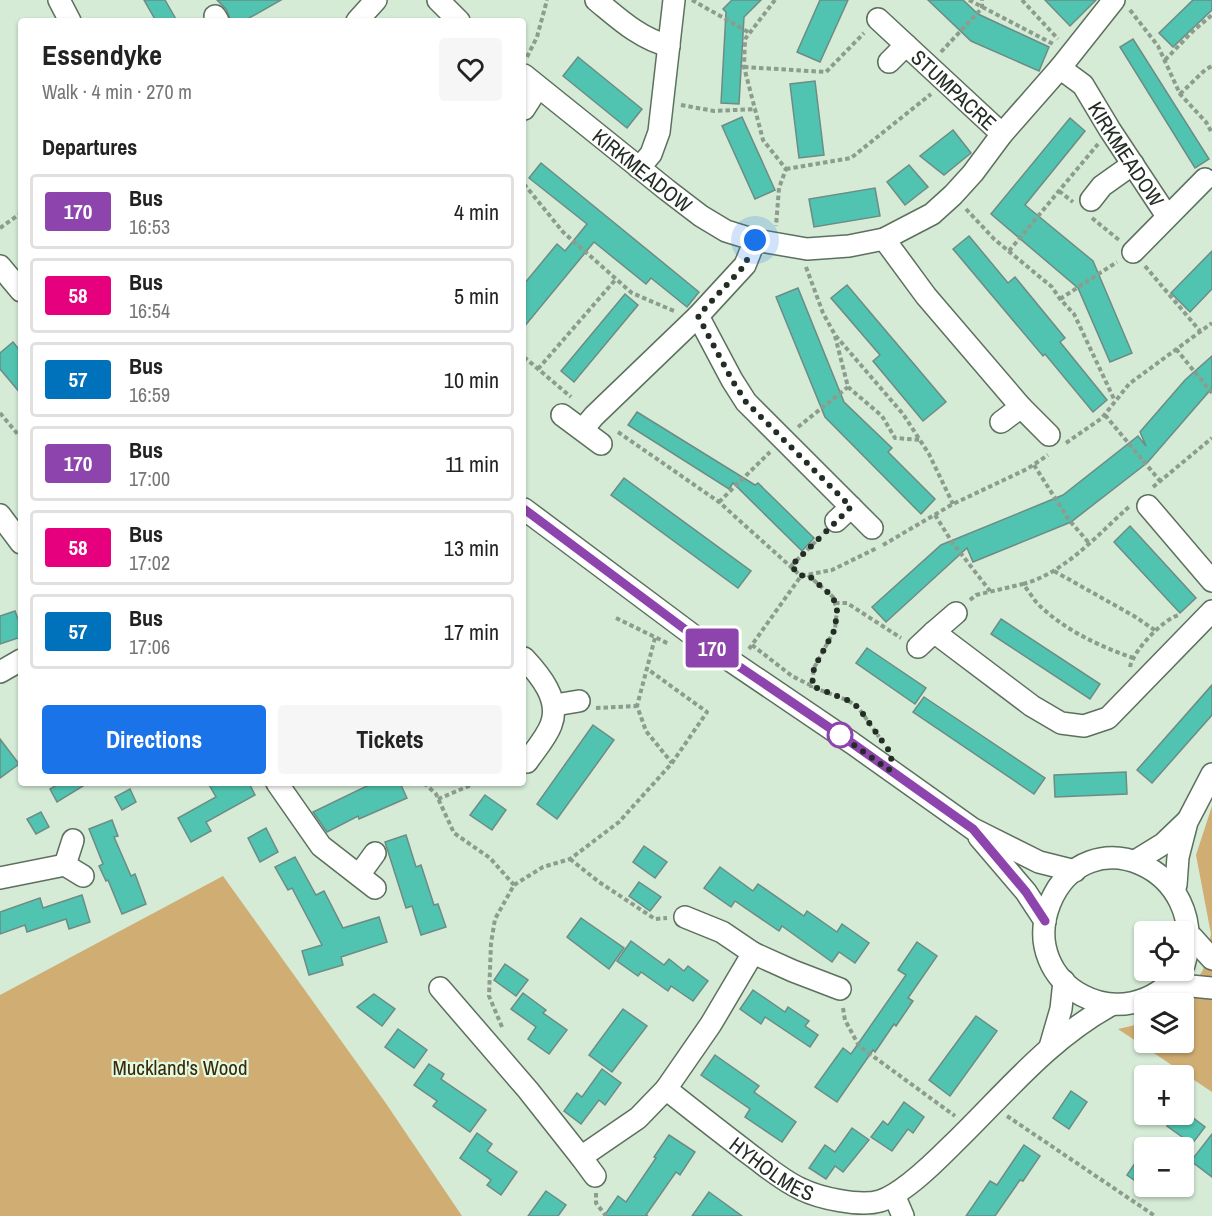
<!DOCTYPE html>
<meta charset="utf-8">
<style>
:root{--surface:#fff;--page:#f6f6f6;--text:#222;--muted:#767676;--line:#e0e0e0;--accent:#1a73e8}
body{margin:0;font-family:"Archivo Narrow",sans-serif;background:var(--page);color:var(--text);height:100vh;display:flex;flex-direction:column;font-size:22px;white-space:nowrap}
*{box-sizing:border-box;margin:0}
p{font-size:20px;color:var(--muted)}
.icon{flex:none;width:33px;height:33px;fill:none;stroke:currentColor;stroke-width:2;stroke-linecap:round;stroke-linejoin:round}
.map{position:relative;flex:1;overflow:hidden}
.details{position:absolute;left:18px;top:18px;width:508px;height:768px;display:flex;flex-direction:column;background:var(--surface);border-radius:6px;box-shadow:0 2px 4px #0004}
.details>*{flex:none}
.badge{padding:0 12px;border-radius:4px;font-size:21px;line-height:39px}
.tools{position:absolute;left:1134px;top:921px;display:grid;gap:12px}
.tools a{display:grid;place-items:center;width:60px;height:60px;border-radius:6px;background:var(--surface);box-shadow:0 2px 4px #0004;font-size:30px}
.you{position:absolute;width:30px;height:30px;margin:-15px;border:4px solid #fff;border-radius:50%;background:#1a73e8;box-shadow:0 0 0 9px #1a73e833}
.map>.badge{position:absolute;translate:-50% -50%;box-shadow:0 0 0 3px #fff}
h2{padding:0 24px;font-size:22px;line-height:54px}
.round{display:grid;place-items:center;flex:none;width:63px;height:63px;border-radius:6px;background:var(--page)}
.summary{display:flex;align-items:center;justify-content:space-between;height:102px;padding:0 24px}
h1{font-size:28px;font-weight:800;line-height:45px}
.cta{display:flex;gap:12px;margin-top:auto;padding:12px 24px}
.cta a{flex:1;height:69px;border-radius:6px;background:var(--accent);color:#fff;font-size:24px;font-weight:800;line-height:69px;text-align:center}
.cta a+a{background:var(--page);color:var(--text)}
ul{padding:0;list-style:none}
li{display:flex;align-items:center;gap:18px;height:75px;margin:0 12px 9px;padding:0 12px;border:3px solid var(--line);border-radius:6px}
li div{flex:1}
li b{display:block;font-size:22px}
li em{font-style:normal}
li .badge{min-width:66px;font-weight:700;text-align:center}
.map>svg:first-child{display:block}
</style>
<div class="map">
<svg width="1212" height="1216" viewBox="0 0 1212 1216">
<rect width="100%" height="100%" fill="#d5ebd6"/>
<g fill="#d0ad73">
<polygon points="1212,806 1212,1092 1118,1029 1144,1023 1144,1042 1184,1042 1182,1003 1203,970 1211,934 1196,855"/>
<polygon points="223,876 385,1102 462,1216 0,1216 0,995"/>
</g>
<g fill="#50c4b0" stroke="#6c8c85" stroke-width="1.5">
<polygon points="144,0 165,0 177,21 156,21"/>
<polygon points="217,0 281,0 244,21 231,21 226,9"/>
<polygon points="732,0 761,0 744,17 739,104 721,103 726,12 723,9"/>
<polygon points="820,0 848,0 820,62 797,52"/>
<polygon points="928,0 963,0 978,14 1049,47 1039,71 971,41"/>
<polygon points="1045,0 1096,0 1070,26"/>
<polygon points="1193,0 1212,0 1212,10 1173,47 1159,33"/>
<polygon points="1133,39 1209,159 1195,168 1120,47"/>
<polygon points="578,57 642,109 627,128 563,76"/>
<polygon points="815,81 824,155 799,158 790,84"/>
<polygon points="742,117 775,190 755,199 722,126"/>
<polygon points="1070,118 1085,131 1025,205 1093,261 1132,353 1110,362 1078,288 991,214"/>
<polygon points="953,130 971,153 944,175 920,156"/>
<polygon points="541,163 699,292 687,307 651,278 646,284 594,242 524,327 524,284 557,244 565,251 587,224 529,178"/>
<polygon points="909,165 928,187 905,205 887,182"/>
<polygon points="875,188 880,216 814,227 809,199"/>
<polygon points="969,236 1008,283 1015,277 1065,338 1060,342 1107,400 1093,412 1045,354 1043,356 953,249"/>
<polygon points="1212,251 1212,289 1190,312 1171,293"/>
<polygon points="847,285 946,402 923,421 873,361 880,355 831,298"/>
<polygon points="798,288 844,402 892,448 888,452 935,499 921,514 825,417 776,297"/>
<polygon points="625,294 638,305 574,382 561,371"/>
<polygon points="13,342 21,352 21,394 0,369 0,353"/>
<polygon points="1212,356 1212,388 1147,463 1071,522 973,562 967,548 886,622 872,607 941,545 1063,495 1138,436 1146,446 1140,432 1185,380"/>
<polygon points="637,412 755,485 758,483 814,538 802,551 733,483 729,489 628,425"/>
<polygon points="624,478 751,571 738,588 611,495"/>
<polygon points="1130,526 1196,598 1180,613 1114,542"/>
<polygon points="15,611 21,627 21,637 0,644 0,616"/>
<polygon points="1001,619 1100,684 1090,699 991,634"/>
<polygon points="867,648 926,688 915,704 856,663"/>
<polygon points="1212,685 1212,715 1152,783 1137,770"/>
<polygon points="924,697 1045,778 1034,794 913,712"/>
<polygon points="593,725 614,740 557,819 537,804"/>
<polygon points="0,739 19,764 0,778"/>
<polygon points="1126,772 1127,794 1055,797 1054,775"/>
<polygon points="60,783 88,783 57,802 50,789"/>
<polygon points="208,783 249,783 255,795 206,822 211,831 191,842 178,818 216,797"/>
<polygon points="373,783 400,783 407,798 359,819 358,816 327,832 313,812"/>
<polygon points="130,789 136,802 122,810 115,797"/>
<polygon points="485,795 506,810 492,830 470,815"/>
<polygon points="41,812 49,827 36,834 27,819"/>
<polygon points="112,820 118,836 114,837 131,876 135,874 146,904 122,914 108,880 106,881 99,866 103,864 89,829"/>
<polygon points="266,828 278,852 260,862 248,838"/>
<polygon points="406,835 416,867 421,865 434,905 438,904 446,927 421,935 412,906 406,908 385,842"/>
<polygon points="644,846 667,862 655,878 633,862"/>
<polygon points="295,857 316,895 324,891 343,928 379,917 387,942 341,957 343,965 309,975 302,951 322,945 292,888 288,890 275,867"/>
<polygon points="720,867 753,891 758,884 804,916 807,911 837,932 842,924 869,943 855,963 839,952 832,962 782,926 779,931 735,901 731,907 704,888"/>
<polygon points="639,882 661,897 650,911 629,896"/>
<polygon points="82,895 90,922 69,929 66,919 27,932 25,925 0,934 0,912 40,898 43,908"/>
<polygon points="581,918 624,948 609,969 567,937"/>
<polygon points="631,941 664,965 669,959 684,971 688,966 708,981 693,1001 671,986 668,991 641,972 638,976 617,961"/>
<polygon points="917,942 937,956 908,998 913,1001 896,1026 894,1024 875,1052 873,1050 837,1102 815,1087 843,1048 851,1054 906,975 898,970"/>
<polygon points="505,964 528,980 516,996 494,980"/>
<polygon points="753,990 785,1012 788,1007 809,1021 805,1026 818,1035 810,1047 765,1017 761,1024 740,1009"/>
<polygon points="523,993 546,1010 543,1013 567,1030 549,1054 528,1039 536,1027 511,1009"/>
<polygon points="374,994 395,1009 382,1026 357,1007"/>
<polygon points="623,1009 647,1026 612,1072 589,1055"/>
<polygon points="976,1016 997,1031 950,1096 929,1080"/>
<polygon points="398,1029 427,1050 414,1068 385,1047"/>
<polygon points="715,1055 759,1086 754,1092 796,1122 782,1142 745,1117 750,1109 701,1075"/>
<polygon points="429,1064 444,1074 441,1079 486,1110 470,1132 433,1106 437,1101 414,1085"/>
<polygon points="602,1069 621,1083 605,1105 599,1100 581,1124 564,1111 577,1093 582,1097"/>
<polygon points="1071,1091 1087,1102 1069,1129 1053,1118"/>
<polygon points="904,1102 924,1117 913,1133 908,1129 892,1151 871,1137 883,1121 888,1125"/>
<polygon points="1176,1114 1188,1114 1205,1127 1192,1144 1167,1126"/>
<polygon points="852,1128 869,1140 843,1172 835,1166 826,1179 809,1168 825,1145 835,1152"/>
<polygon points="477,1133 492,1144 487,1151 517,1172 501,1195 487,1185 491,1180 460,1158"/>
<polygon points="1212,1134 1212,1177 1191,1161"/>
<polygon points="669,1135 695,1152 680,1175 676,1172 646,1215 648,1216 604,1216 618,1196 626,1202 656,1158 654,1157"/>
<polygon points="1024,1145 1040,1156 1023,1181 1020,1180 995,1216 966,1216 990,1181 997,1185"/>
<polygon points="1144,1150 1144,1187 1127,1175"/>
<polygon points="546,1191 566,1205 558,1216 528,1216"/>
<polygon points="709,1192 742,1216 692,1216"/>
</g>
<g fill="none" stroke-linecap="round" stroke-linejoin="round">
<defs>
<g id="minor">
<polyline points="59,0 70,21"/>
<polyline points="438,0 459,21"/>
<path d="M596 0C618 18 640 39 669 46"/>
<polyline points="215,16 218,21"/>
<path id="s1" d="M878 19 1002 134"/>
<polyline points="357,21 376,0"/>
<polyline points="889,62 906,45"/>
<path id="s2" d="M1060 68 1083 85 1110 130 1167 216"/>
<path id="s3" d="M524 75 667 190 701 216 726 231 755 240 807 249 849 246 884 239 932 214 953 195 973 173 1002 134 1060 68 1114 0"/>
<polyline points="524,109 538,87"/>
<polyline points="639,168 651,154 659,132 674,0"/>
<polyline points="1091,200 1102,186 1133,164"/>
<polyline points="884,239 926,296 1021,407 1049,435"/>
<polyline points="1133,252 1205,179"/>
<polyline points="0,266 21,291"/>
<polyline points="698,316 732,380 746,402 872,528"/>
<polyline points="562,415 601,444"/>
<polyline points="1001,422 1021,407"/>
<polyline points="583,429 594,416 698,316 745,265 755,240"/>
<polyline points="1148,506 1212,581"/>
<polyline points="524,509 694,636 852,743 973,829 1039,862 1075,871"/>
<polyline points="0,515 21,543"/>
<polyline points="836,521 851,507"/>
<polyline points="956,613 934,632 1032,706 1061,723 1084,726 1108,718 1212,611"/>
<polyline points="918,647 934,632"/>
<path d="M524 658C540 675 561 700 551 725 546 738 535 750 527 762"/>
<polyline points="0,672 21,660"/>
<polyline points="555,705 579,701"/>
<polyline points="277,783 321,846 375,888"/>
<polyline points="979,837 1026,892 1045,921"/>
<polyline points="73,840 65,865 83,876"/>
<polyline points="1137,860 1163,844 1186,822"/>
<polyline points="359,875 375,853"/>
<polyline points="0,878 65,865"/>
<polyline points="1176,885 1178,857 1187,822 1212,774"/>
<polyline points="1192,937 1212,959"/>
<polyline points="753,953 793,971 840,989"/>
<path d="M1181 970C1125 1045 1017 985 1050 903 1086 815 1212 867 1184 965"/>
<polyline points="1171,984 1212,988"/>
<polyline points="440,988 528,1090 581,1157"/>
<polyline points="1050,1047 1061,1009 1064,981"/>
<polyline points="666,1089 711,1024 753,953 722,932 685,917"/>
<path id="s4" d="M595 1176 581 1157 638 1118 666 1089C695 1112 723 1134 752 1156 767 1167 783 1181 801 1189 819 1198 860 1207 880 1201 903 1194 935 1162 951 1146 1003 1096 1047 1040 1111 1005"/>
<polyline points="894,1195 903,1216"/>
</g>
</defs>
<use href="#minor" stroke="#5c705d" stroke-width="24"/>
<g stroke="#8c9c8d" stroke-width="4" stroke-dasharray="4.5 3" stroke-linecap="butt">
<polyline points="692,0 750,33"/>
<polyline points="775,0 745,39 744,67 763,140 786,169 779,188 776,226"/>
<polyline points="969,0 1055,45"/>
<polyline points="1022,0 1058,39"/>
<polyline points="1130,10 1158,46 1180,94 1206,122 1212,133"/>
<polyline points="941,52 982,8 982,0"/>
<polyline points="527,57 537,37 547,0"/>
<polyline points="1165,60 1193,31 1212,15"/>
<polyline points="744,67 826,72 864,33"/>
<polyline points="1180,94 1205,70 1212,66"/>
<polyline points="681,105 714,111 756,109"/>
<polyline points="786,169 851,158 931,94"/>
<polyline points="524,184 563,232 632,293 674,311"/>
<polyline points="1059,191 1073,202"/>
<polyline points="966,209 994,239 1052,287 1060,299 1074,314 1115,401"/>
<polyline points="1092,218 1119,240"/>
<polyline points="0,228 21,213"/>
<polyline points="1009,251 1098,144"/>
<polyline points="1145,266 1200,331"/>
<polyline points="806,267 823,313 835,335 903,414 929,454 953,504"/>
<polyline points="1060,299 1117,262"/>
<polyline points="835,336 848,387 882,416 895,438 921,440"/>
<polyline points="1176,349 1212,393"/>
<polyline points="524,357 571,397"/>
<polyline points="538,369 616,279"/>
<polyline points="0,413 21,438"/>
<polyline points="1105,415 1160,481"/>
<polyline points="798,427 848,387"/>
<polyline points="618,432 719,502 801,576"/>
<polyline points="1066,443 1102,418 1129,384 1212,323"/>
<polyline points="1034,465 1069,520 1089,543"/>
<polyline points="1153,487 1212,438"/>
<polyline points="719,502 770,452"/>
<polyline points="935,515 952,542 990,591"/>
<polyline points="883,545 953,504 1027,469 1048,455"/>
<polyline points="791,566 823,534"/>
<polyline points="1054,571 1134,616 1156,631"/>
<polyline points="808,575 833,597 837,610 835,629 814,668 811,688"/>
<path d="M1023 584C1065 573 1098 534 1130 506"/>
<path d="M970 600 976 595 1023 584C1029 591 1034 601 1041 607 1067 631 1099 646 1133 658"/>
<polyline points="835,603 847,603 901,638"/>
<polyline points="616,618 669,644"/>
<polyline points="655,638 637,706 646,731 672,763"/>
<polyline points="752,645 792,676 820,690 847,700 858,707 879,737"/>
<polyline points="749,649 801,576 832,570 877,548"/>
<path d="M1130 667C1133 651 1163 619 1179 615"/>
<polyline points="596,708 637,706"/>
<polyline points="424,783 436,794 454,833 490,858 514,885"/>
<polyline points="438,799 476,783"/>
<polyline points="570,859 599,882 655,919 667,918"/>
<polyline points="843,1008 845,1020 859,1046 955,1116"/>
<polyline points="502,1027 489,996 491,943 495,919 514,885 543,867 570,859 619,822 672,763 707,712 646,668"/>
<polyline points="1007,1116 1155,1216"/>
<polyline points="596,1193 596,1203 606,1216"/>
</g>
<use href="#minor" stroke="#fff" stroke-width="21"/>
</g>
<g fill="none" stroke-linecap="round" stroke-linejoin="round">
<defs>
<polyline id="line" points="524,509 694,636 852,743 973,829 1026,892 1045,921"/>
</defs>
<use href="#line" stroke="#fff" stroke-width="14"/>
<use href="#line" stroke="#8e44ad" stroke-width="9"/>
<polyline stroke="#242d25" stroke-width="6" stroke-dasharray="0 10.8" points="755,240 745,265 698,316 732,380 746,402 851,507 791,566 801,576 807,574 833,597 837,610 835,629 814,668 812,686 847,700 858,707 892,755 889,770 834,731 840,735"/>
</g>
<circle fill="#fff" stroke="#8e44ad" stroke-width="3" cx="840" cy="735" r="12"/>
<g text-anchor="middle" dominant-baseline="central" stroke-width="4.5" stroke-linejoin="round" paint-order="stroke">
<g font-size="21" fill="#242d25" stroke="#e2f9e3">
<text stroke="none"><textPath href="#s1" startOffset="104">STUMPACRE</textPath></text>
<text stroke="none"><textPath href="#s2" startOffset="110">KIRKMEADOW</textPath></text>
<text stroke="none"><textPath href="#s3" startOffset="152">KIRKMEADOW</textPath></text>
<text stroke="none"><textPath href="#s4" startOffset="266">HYHOLMES</textPath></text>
</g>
<g font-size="21" fill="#3b2906" stroke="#e2f9e3">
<text x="180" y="1067">Muckland's Wood</text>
</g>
</g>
</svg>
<div class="tools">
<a><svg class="icon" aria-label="locate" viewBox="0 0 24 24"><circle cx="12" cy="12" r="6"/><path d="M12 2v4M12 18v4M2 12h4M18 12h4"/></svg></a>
<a><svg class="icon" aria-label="layers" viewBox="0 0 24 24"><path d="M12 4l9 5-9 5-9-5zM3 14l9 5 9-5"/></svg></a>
<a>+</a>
<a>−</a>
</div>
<div class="you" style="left:755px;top:240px"></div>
<b class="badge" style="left:712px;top:648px;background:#8e44ad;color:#fff">170</b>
<section class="details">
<div class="summary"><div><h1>Essendyke</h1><p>Walk · 4 min · 270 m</p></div><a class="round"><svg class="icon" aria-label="heart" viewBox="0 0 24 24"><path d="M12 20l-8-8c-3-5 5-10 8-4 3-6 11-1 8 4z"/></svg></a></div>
<h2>Departures</h2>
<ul>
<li><span class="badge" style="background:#8e44ad;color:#fff">170</span><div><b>Bus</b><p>16:53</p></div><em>4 min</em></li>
<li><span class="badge" style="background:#e6007e;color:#fff">58</span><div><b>Bus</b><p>16:54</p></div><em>5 min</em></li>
<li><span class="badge" style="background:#0072bc;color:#fff">57</span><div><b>Bus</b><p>16:59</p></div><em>10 min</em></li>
<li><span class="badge" style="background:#8e44ad;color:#fff">170</span><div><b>Bus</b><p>17:00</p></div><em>11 min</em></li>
<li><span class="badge" style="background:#e6007e;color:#fff">58</span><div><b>Bus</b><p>17:02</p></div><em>13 min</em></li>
<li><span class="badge" style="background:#0072bc;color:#fff">57</span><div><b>Bus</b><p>17:06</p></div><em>17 min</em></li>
</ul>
<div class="cta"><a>Directions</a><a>Tickets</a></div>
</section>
</div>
